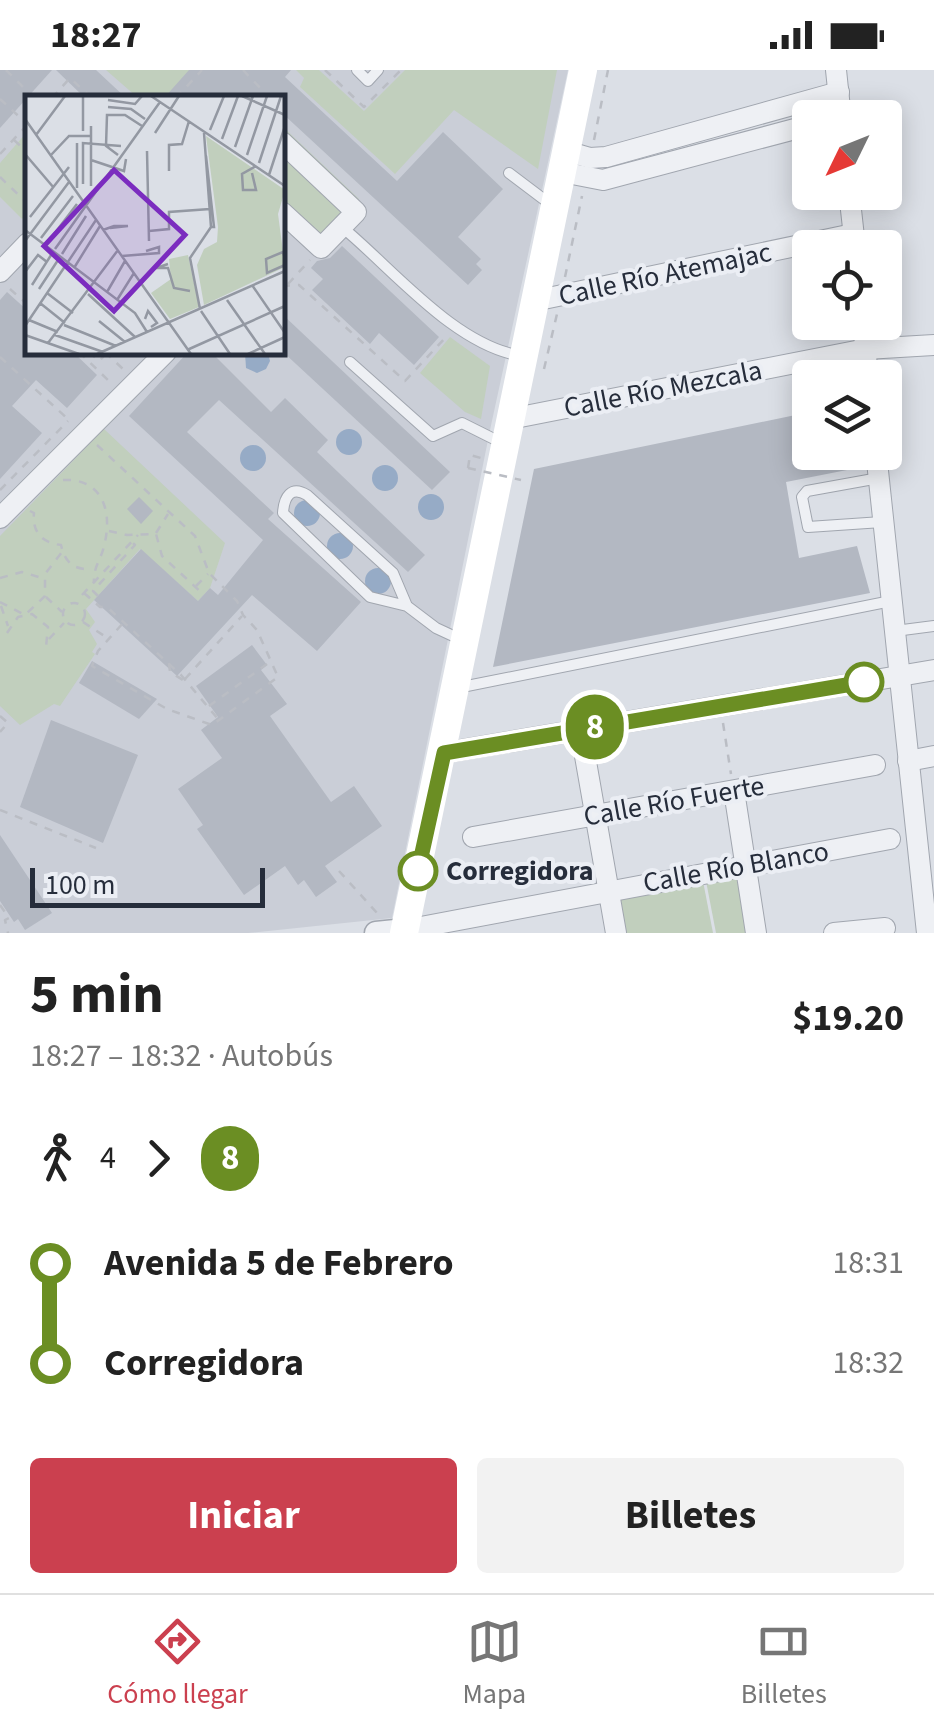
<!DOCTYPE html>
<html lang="es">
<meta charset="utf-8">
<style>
:root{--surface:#fff;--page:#f2f2f2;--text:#222;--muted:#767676;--line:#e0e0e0;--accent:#cb404f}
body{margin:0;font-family:"Source Sans 3",sans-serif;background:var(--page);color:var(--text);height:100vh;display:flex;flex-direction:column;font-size:38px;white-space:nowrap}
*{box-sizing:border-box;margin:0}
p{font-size:32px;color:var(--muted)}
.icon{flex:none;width:55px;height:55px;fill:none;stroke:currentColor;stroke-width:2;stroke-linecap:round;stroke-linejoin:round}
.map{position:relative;height:863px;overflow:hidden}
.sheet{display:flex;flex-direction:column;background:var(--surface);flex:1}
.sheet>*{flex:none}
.badge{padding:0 20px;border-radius:32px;font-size:35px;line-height:65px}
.needle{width:65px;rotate:227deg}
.fabs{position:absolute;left:792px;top:30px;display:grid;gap:20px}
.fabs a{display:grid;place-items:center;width:110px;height:110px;border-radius:10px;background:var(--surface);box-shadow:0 5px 25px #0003;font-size:50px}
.scale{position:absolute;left:30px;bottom:25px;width:235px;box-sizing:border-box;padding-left:10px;border:5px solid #262d3b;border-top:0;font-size:28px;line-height:35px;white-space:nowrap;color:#262d3b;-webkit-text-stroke:8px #ebeef4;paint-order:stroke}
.map>.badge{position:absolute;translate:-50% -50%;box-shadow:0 0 0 5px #fff}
.legs{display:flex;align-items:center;gap:15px;height:110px;padding:0 30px;font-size:32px}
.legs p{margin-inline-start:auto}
.headline{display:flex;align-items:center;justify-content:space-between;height:170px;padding:0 30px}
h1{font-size:55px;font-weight:700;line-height:75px}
.primary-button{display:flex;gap:20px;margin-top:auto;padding:20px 30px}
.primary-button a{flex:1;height:115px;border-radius:10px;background:var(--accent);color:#fff;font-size:40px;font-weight:700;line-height:115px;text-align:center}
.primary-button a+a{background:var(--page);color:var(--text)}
ul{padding:0 30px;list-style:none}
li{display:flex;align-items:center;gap:35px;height:100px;font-size:38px}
li i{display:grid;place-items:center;width:15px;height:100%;margin:0 12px;background:currentColor}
li i::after{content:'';width:25px;height:25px;margin:-12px;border:8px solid;border-radius:50%;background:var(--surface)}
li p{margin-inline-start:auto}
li:first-child i{background:linear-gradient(#0000 50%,currentColor 0)}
li:last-child i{background:linear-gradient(currentColor 50%,#0000 0)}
.status{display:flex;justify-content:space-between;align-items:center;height:70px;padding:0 50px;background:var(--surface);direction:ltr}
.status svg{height:28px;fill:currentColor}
.tabs{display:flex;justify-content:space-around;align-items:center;height:140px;border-top:2px solid var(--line);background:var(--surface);font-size:28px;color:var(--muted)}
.tabs a{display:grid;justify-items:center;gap:5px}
.tabs .active{color:var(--accent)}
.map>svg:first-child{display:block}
</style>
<div class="status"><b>18:27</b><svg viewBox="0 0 49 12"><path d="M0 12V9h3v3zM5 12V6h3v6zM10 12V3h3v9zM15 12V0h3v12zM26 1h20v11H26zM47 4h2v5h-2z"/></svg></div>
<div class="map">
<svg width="934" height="863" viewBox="0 0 934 863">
<rect width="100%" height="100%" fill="#dbdfe6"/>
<path fill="#caced7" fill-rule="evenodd" d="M0 0H568L490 360 392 848 248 863H0ZM28 28H282V282H28Z"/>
<g fill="#c1cfbd">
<polygon points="106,0 195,0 169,28 137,27"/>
<polygon points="296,0 319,0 364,41 405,0 557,0 538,99 454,40 395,104 300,17 304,8"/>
<polygon points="282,56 359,129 310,180 283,153"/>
<polygon points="27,62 27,144 22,149 0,127 0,93"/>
<polygon points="450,267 490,296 481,349 465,342 420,303"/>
<polygon points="104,359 225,473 210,518 198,531 140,479 86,539 95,552 89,560 97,574 92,582 95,584 60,636 54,634 20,655 0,636 0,466"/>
<polygon points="744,803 753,863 716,863 706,811"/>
<polygon points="702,806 713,863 621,863 612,823"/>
</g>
<g fill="#96abc6">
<polygon points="268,283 270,291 266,299 257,303 246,298 245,283"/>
<circle cx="349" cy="372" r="13"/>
<circle cx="253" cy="388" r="13"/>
<circle cx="385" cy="408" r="13"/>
<circle cx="431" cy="437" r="13"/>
<circle cx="307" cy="443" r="13"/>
<circle cx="340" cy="476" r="13"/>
<circle cx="378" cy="511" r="13"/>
</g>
<g fill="#b3b8c2">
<polygon points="0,0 52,0 0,58"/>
<polygon points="56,0 96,0 126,28 85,28"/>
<polygon points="189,0 291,0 285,7 397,111 443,62 503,119 458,167 481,189 476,194 482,200 468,215 282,43 282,28 164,28"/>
<polygon points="342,176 439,267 414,295 379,263 370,274 312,220 323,209 311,198 317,191 330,188"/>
<polygon points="7,222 28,241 28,282 73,282 97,305 67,338 36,310 12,336 42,363 0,409 0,230"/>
<polygon points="282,244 450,402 432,420 282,281"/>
<polygon points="188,282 211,282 271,342 285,328 328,370 317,382 425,485 408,502 219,330 187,362 274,443 268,449 361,532 317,581 252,525 177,606 94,530 141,479 198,531 210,518 218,525 263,470 129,346"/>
<polygon points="810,342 810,382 847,382 847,400 786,412 799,488 857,476 870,523 493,597 534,399"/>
<polygon points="139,427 153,441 141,454 127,439"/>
<polygon points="252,575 267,595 261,600 287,634 270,646 331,732 354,716 382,756 325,796 337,812 316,827 304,810 298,815 285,796 244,825 197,759 203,755 178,719 222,688 201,660 218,647 196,616"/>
<polygon points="92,591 157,629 139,649 79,613"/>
<polygon points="51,650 138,685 103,773 20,737"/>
<polygon points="0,765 52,843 25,860 18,849 14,852 0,831"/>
</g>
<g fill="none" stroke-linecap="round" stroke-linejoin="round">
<defs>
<g id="service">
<polyline points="357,0 368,11 378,0"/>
<polyline points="509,103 550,134"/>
<path d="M342 157C393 199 455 276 522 286"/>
<polyline points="350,292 433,366 462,353 504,374"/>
<polyline points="879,408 807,421 802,427 808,457 882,452"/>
<path d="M407 536 393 503 307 425C291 415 284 427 283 443L370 527 407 536 436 558 464 571"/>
<polyline points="895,561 934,556"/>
<polyline points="457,618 891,531"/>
</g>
<g id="minor">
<polyline points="836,0 841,48"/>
<polyline points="282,72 356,142 321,178 282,142"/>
<polyline points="566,81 590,88 606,87 839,22"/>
<polyline points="562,102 603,110 810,55"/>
<polyline points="849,122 855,176"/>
<polyline points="0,202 28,173"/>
<polyline points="534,231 853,164"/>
<polyline points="863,252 868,308"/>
<polyline points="510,349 866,279 934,275"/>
<polyline points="876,382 927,863"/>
<polyline points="0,448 166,282"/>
<polyline points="443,683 934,600"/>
<polyline points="585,686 616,863"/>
<polyline points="908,691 934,686"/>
<polyline points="734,721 756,863"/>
<polyline points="473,767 875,695"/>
<polyline points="405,860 890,769"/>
<polyline points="834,863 885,858"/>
</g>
<polyline id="tertiary" points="376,863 405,860"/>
</defs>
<use href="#service" stroke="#a1a6af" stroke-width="12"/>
<use href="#minor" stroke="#a1a6af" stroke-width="22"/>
<use href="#tertiary" stroke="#a1a6af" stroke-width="25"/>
<g stroke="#babdc4" stroke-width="2.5" stroke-dasharray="8 8" stroke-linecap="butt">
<polyline points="6,0 34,28"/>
<polyline points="243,0 270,28"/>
<polyline points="325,0 364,37 401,0"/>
<polyline points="52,28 70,8 92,28"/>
<polyline points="176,28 202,0"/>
<polyline points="0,29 26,53"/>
<polyline points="14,70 28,83"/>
<polyline points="594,70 608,0"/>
<polyline points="0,84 28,54"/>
<polyline points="0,107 28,134"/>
<polyline points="565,207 582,126"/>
<polyline points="288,214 310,190"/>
<polyline points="282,216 299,215 405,311 445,268"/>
<polyline points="10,219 28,235"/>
<polyline points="79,282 109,311"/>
<polyline points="89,282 99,291 103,287 98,282"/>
<polyline points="105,282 123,299"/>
<polyline points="0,287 69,350"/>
<polyline points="544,299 557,244"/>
<polyline points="97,375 195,466 209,503 237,531 243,545 257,560 278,607 212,655 167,639 92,596 98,581 124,552"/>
<polyline points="468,398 470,385 481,388"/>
<path d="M63 410C103 408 113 442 104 476 101 490 93 497 94 513"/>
<polyline points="0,420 68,351"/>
<path d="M30 441 34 443C32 462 42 473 61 475 65 492 73 500 91 499"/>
<polyline points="109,461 127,465 156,464 162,486 204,525"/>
<polyline points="156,463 168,444"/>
<polyline points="0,508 22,502 42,508"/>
<polyline points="196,516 208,504"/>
<polyline points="84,523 100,537 107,537 181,605 218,649"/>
<polyline points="82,525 138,465"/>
<polyline points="98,526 93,521 135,475 132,472"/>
<polyline points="46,527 62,542"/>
<polyline points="0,532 25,545 45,526 45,504 62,482"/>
<circle cx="74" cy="544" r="11"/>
<polyline points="1,536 8,556"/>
<polyline points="83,552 106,567"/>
<polyline points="7,563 18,547 32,544 48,557 46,577"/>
<polyline points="49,569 64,553"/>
<polyline points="169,593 170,602 183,610"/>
<polyline points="185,609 242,546"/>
<polyline points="209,636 267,594"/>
<polyline points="0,646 8,653 0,662"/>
<polyline points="723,653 731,704"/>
<polyline points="0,740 96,778"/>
<polyline points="339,801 378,844"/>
<polyline points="0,835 9,848 5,850 8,863"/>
</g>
<use href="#service" stroke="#eef0f4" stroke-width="10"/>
<use href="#minor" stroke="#eef0f4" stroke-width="20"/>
<use href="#tertiary" stroke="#eef0f4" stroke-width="22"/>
<polyline stroke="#fff" stroke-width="28" points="404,863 583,0"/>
<polyline stroke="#babdc4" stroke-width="2.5" stroke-dasharray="8 8" stroke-linecap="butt" points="468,398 521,410"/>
</g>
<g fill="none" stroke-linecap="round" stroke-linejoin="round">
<defs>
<polyline id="line-1" points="418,801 444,683 864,612"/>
</defs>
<use href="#line-1" stroke="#fff" stroke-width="22"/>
<use href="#line-1" stroke="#6b8e23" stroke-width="15"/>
</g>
<g fill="#fff" stroke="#6b8e23" stroke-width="5">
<circle cx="864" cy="612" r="18"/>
<circle cx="418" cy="801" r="18"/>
</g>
<g text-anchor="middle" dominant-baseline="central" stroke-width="8" stroke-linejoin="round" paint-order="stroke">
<g font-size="28" fill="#262d3b" stroke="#ebeef4">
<text transform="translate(665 204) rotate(-12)">Calle Río Atemajac</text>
<text transform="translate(663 319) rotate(-11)">Calle Río Mezcala</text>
<text transform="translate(674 731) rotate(-10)">Calle Río Fuerte</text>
<text transform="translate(736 797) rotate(-10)">Calle Río Blanco</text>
</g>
<g font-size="28" font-weight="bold" fill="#262d3b" stroke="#ebeef4" text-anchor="start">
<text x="446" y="801">Corregidora</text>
</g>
</g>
<g transform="translate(25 25)">
<rect width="260" height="260" fill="#dbdfe6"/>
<path d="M181 41 260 95 253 119 260 172 179 210 172 170 179 154 192 147 193 132ZM163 160 174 212 145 224 126 198 146 184 144 164Z" fill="#c1cfbd"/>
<path fill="none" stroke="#9398a2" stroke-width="2.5" d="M126 1 260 91M217 1 260 20M83 5 110 9 117 1M83 12 106 14 120 24M0 24 166 259M185 35 199 1M58 36V1M130 38 154 1M179 38 186 132H189L181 61M11 40 40 1M197 44 213 1M210 52 228 1M122 56 124 146M0 59 29 93M26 60 44 41H67M93 60 81 51 82 20H100L117 31M222 60 242 1M66 65 99 76 101 64M234 68 256 1M144 76V50L157 49 164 26M227 78 231 95H218L217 79 231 71M244 80 260 31M58 89V48L96 51M66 91V31M52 93V48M5 122 44 72M0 135 110 218 122 237M78 135 89 131H103L85 133M124 136 144 134V117L185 114M16 143 48 101M0 146 44 87M23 147 52 109M30 154 135 7M37 159 61 121M97 161 134 158V152L121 156M260 164 258 157 241 164 242 178 260 170M143 169 131 173H143L149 193 165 196M49 173 75 131M0 177 13 160 22 167M7 190 28 157M227 190 260 238M14 194 35 162M82 197 100 166M22 198 48 218M63 199 110 242M92 205 109 178M202 205 240 259M15 208 40 228M175 214 165 163 186 132M176 216 205 259M120 224 123 216 132 228 126 232M4 225 33 237M74 226 100 247M39 230 91 251M0 231 71 125M0 240 54 259M30 240 78 257M23 248 93 155M162 255 260 211M72 259 260 176M223 259 260 242"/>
<path fill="#7b2cbf" fill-opacity="0.15" stroke="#7b2cbf" stroke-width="5" d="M89 75 160 140 89 216 19 151Z"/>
<rect width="260" height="260" fill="none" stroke="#262d3b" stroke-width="5"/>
</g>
</svg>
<div class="fabs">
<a><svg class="needle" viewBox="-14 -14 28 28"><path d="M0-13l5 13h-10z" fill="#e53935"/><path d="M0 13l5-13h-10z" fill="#767676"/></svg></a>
<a><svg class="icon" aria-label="locate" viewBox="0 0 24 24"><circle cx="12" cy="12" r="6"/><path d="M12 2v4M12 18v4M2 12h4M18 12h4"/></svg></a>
<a><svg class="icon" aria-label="layers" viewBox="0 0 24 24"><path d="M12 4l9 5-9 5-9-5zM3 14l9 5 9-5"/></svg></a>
</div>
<div class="scale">100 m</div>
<b class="badge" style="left:595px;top:657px;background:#6b8e23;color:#fff">8</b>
</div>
<section class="sheet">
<div class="headline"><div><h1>5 min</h1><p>18:27 – 18:32 · Autobús</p></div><b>$19.20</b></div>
<div class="legs"><svg class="icon" aria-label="walk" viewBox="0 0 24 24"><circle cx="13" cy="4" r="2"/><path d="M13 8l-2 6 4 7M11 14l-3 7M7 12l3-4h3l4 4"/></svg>4<svg class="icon" aria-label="forward" viewBox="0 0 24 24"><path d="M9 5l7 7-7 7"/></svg><b class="badge" style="background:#6b8e23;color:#fff">8</b></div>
<ul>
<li><i style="color:#6b8e23"></i><b>Avenida 5 de Febrero</b><p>18:31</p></li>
<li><i style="color:#6b8e23"></i><b>Corregidora</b><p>18:32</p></li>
</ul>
<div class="primary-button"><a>Iniciar</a><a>Billetes</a></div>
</section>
<nav class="tabs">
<a class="active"><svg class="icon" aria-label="directions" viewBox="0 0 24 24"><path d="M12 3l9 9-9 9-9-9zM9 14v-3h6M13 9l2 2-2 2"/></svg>Cómo llegar</a>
<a><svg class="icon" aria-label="map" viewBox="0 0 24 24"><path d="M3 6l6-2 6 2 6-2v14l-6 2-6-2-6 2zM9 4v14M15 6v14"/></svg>Mapa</a>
<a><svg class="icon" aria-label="tickets" viewBox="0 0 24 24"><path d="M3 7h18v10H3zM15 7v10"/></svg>Billetes</a>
</nav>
